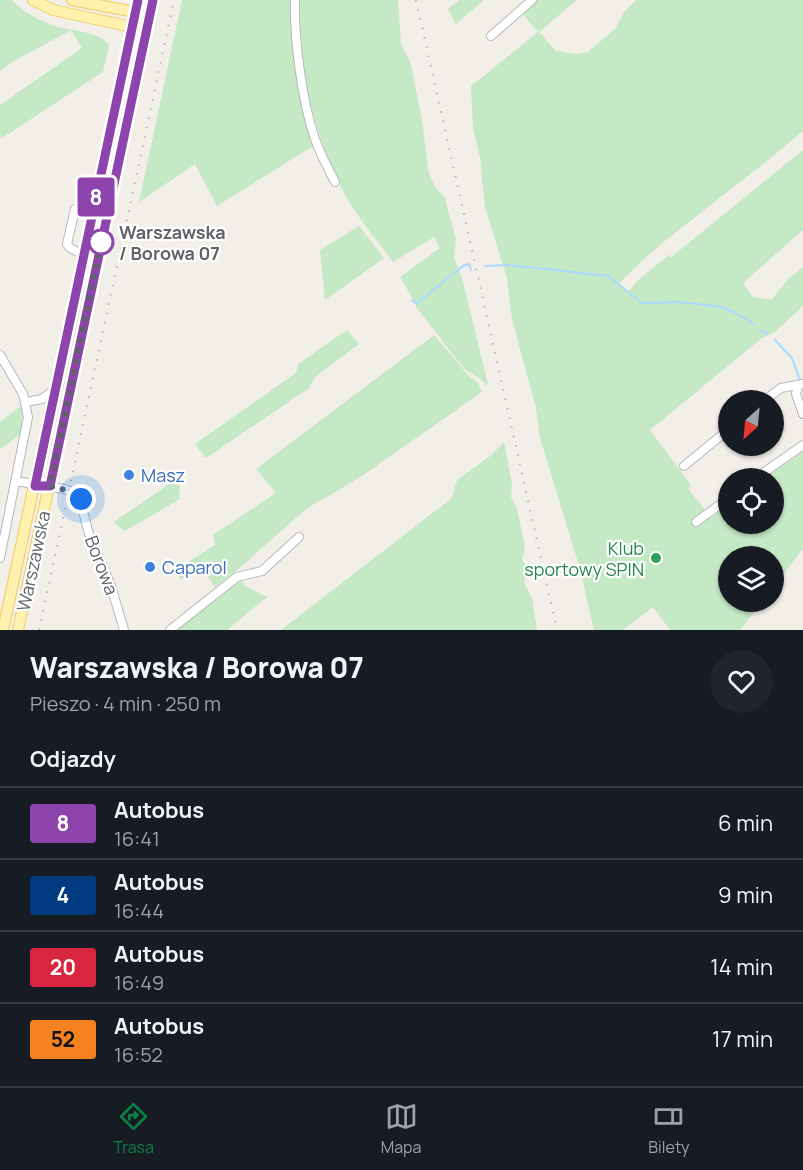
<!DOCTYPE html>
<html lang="pl">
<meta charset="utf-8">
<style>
:root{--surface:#171b24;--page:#20242c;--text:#f1f3f6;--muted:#9ea1a6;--line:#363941;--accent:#0b8043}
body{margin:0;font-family:Manrope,sans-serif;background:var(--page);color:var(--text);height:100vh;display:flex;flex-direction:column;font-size:22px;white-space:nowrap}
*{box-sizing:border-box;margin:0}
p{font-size:20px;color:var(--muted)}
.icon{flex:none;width:33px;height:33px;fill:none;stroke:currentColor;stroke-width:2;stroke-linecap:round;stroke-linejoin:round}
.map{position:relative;height:630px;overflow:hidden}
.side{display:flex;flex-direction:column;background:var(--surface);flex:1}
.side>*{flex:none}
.badge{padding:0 12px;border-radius:4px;font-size:21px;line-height:39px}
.needle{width:39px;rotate:207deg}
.tools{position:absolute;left:718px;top:390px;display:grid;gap:12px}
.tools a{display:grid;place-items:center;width:66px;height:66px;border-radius:50%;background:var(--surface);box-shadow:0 2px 4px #0004;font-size:30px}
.you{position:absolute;width:30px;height:30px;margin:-15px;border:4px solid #fff;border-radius:50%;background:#1a73e8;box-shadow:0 0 0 9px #1a73e833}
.map>.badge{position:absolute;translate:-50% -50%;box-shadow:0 0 0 3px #fff}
h2{padding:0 30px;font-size:22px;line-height:54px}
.round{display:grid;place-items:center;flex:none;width:63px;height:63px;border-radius:32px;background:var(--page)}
.summary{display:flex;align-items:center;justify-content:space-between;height:102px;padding:0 30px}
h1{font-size:28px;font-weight:800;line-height:45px}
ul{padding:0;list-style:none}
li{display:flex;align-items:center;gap:18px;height:72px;padding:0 30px;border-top:2px solid var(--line)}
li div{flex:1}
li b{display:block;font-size:22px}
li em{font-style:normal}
li .badge{min-width:66px;font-weight:700;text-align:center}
.dock{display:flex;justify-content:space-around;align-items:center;height:84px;border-top:2px solid var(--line);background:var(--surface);font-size:16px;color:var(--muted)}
.dock a{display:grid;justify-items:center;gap:3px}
.dock .selected{color:var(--accent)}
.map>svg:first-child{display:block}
</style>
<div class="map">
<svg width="803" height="630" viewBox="0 0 803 630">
<rect width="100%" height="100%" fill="#f1efe8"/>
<g fill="#c5e8c5">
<path d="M0 0H12C24 13 40 21 57 27 72 31 99 31 109 45L103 72 5 136 0 137V105L82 48 71 30 14 61 0 71Z"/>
<polygon points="182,0 291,0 294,15 305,116 313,146 217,206 195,164 139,202"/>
<path d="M300 0H398L401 45 410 61 422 120 429 174 435 187 445 198 448 210 456 239 454 258 462 278 488 384 486 385C479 375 469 374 462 366L416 307V304L400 277 440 248 434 237 393 262C378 241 360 221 347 198 312 135 300 71 300 0Z"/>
<polygon points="459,0 484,0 456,24 448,9"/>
<path d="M535 0H577L539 32 556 51 577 54 588 52 616 28 624 12 636 0H803V131C775 155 746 178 717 200 683 227 648 252 619 284L628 292 637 281 670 254V258L803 150V230L743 283 753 297 771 300 790 277 803 267V306L775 332 762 338 650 430 691 485 688 488 711 518 729 505V524H774V478H765L803 451V549L774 586V556H729V602H762L740 630H670L653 607 623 630H594L580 569 540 438 536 408 512 319 507 278 485 207 480 157 473 128 471 86 538 32 521 12Z"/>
<polygon points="359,226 384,258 325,300 320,250"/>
<polygon points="82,288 87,289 49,465 44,464"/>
<polygon points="347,330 359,344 316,376 309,388 206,458 195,444 296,373 298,364"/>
<polygon points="434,335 469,376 478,383 482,392 359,478 306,509 236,571 215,587 201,567 198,567 181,580 175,570 215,545 213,535 276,493 256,469"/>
<polygon points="22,405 22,433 0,449 0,422"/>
<polygon points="504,442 512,485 511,497 517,509 525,548 522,560 529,569 524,583 532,598 537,630 281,630 452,498 457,480 489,457"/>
<polygon points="179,477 180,499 125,531 114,522"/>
<polygon points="241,579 245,586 267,597 227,630 176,630"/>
</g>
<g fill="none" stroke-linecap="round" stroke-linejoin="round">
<g stroke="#aadaff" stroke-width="2">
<polyline points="485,266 509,265 608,276 642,303 680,302 722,307 736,313 754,324"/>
<polyline points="412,300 416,304 463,266 469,264 471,270"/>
<polyline points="759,329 767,334"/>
<polyline points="775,340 792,358 800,380"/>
</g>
<defs>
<g id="minor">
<path d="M295 0C294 40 302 101 315 139 320 154 328 168 335 182"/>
<polyline points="491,36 532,0"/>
<polyline points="75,209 67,244 70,248 84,255"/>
<polyline points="0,355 23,394 28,417 0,558"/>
<polyline points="798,386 796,394 803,414"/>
<polyline points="765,400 781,388 803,384"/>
<polyline points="26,402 42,399 55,389"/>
<polyline points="684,466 729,429"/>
<polyline points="756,478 803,445"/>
<polyline points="16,481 64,489 74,492 79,496 89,534 111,586 124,630"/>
<polyline points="696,522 729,498"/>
<polyline points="170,630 237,577 262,571 299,537"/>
</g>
<g id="major">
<polyline points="33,0 53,10 132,27 137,26"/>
<polyline points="72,0 135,12 141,16"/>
<polyline points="3,630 138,0"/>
<polyline points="18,630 153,0"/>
</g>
</defs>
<use href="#minor" stroke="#b5b8bc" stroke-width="10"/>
<use href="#major" stroke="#f2c960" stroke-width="12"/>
<use href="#minor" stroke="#fff" stroke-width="8"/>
<use href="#major" stroke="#fff2af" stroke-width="10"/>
<g stroke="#b6b7b8" stroke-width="2" stroke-dasharray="1.5 8" stroke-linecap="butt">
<polyline points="416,0 557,630"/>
<polyline points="39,630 174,0"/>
</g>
</g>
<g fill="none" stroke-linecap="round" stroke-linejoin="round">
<defs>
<polyline id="line" points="138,0 35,486 50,486 153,0"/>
</defs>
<use href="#line" stroke="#fff" stroke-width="14"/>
<use href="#line" stroke="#8e44ad" stroke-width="9"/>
<polyline stroke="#5f6368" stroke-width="6" stroke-dasharray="0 10.8" points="81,499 74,492 50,486 101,242"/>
</g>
<circle fill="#fff" stroke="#8e44ad" stroke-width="3" cx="101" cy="242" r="12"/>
<g fill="#3f7fe0" stroke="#fff" stroke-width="2">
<circle cx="129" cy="475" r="6"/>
<circle cx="150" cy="567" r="6"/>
</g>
<circle fill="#2e9e5b" stroke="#fff" stroke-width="2" cx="656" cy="558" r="6"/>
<g text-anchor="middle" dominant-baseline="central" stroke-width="4.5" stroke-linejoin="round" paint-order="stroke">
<g font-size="18" font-weight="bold" fill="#5f6368" stroke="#fff" text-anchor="start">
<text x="119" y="232">Warszawska<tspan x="119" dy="21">/ Borowa 07</tspan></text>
</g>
<g font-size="18" fill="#366cbe" stroke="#fff" text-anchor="start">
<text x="141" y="475">Masz</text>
<text x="162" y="567">Caparol</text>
</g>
<g font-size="18" fill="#27864d" stroke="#fff" text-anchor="end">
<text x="644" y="548">Klub<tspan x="644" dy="21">sportowy SPIN</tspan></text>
</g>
<g font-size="18" fill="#5f6368" stroke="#fff">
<text transform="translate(33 561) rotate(-78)">Warszawska</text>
<text transform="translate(102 565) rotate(69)">Borowa</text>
</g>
</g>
</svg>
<div class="tools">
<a><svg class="needle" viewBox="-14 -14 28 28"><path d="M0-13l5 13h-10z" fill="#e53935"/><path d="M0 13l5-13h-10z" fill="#9ea1a6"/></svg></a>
<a><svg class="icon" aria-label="locate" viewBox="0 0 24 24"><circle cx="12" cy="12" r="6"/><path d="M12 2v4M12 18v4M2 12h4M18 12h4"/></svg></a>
<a><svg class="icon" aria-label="layers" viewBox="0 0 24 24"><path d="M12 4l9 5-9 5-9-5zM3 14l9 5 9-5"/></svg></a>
</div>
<div class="you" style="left:81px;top:499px"></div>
<b class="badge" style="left:96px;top:197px;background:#8e44ad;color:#fff">8</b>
</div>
<section class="side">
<div class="summary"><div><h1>Warszawska / Borowa 07</h1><p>Pieszo · 4 min · 250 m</p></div><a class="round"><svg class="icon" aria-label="heart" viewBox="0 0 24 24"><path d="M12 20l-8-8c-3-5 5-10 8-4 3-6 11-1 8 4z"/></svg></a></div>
<h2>Odjazdy</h2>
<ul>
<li><span class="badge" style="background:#8e44ad;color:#fff">8</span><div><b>Autobus</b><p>16:41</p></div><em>6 min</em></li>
<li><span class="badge" style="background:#003b80;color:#fff">4</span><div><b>Autobus</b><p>16:44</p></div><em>9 min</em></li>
<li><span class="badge" style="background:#d7263d;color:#fff">20</span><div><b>Autobus</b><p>16:49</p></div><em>14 min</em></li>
<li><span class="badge" style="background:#f58220;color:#111">52</span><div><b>Autobus</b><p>16:52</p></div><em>17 min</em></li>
</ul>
</section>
<nav class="dock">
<a class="selected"><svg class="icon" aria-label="directions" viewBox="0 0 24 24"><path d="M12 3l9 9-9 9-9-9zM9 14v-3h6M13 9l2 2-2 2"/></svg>Trasa</a>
<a><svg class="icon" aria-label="map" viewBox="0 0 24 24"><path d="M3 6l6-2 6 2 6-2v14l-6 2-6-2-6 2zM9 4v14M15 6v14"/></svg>Mapa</a>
<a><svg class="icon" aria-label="tickets" viewBox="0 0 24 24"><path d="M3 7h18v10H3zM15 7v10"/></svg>Bilety</a>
</nav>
